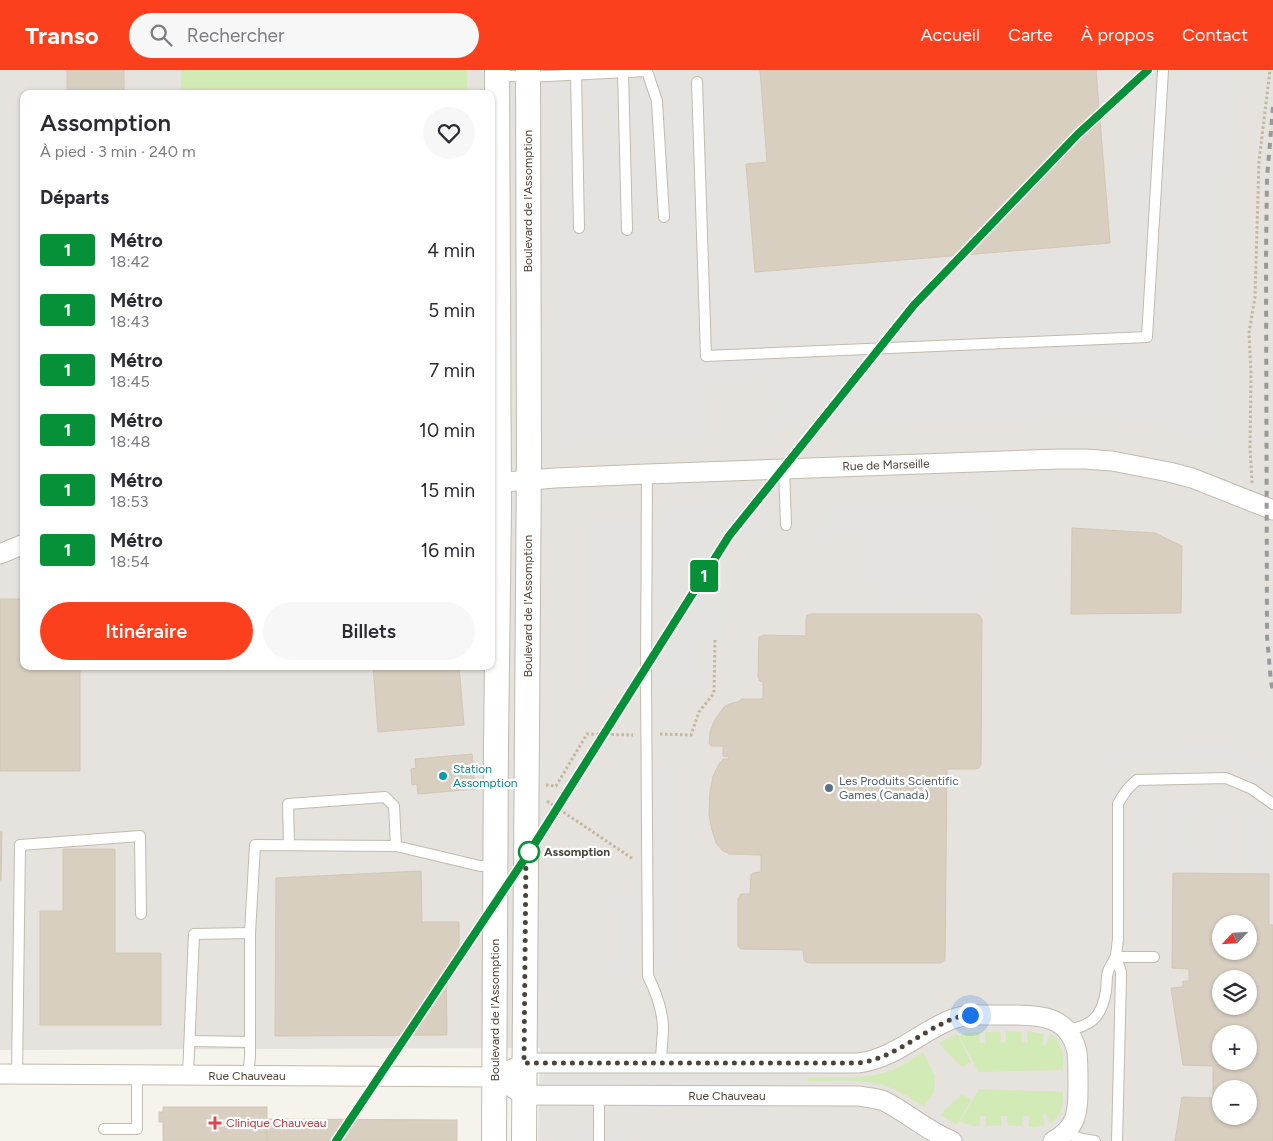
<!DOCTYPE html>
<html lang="fr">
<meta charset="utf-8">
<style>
:root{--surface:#fff;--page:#f7f7f7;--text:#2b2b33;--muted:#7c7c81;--accent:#fc3f1d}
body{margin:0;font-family:Figtree,sans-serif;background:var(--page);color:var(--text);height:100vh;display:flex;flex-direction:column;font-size:19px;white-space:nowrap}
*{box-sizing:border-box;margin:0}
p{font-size:16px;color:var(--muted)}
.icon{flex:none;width:28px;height:28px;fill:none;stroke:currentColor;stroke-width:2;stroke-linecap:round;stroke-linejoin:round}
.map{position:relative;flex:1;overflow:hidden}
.sheet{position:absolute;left:20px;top:20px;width:475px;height:580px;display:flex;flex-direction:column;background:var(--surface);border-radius:10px;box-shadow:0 1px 4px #0004}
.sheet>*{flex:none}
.badge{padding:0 10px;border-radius:4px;font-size:18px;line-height:32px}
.needle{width:32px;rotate:245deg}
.tools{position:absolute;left:1212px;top:845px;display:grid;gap:10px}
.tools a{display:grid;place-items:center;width:45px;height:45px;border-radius:50%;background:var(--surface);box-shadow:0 1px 4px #0004;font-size:25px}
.you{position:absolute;width:25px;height:25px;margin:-12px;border:4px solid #fff;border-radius:50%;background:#1a73e8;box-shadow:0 0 0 8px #1a73e833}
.map>.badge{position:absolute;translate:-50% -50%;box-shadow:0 0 0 2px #fff}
h2{padding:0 20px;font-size:19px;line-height:45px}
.round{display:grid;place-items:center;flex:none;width:52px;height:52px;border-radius:26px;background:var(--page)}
.head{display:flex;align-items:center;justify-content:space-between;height:85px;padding:0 20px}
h1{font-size:24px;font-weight:600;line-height:38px}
.cta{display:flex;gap:10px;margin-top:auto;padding:10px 20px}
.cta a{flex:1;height:58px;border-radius:30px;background:var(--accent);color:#fff;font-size:20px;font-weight:600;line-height:58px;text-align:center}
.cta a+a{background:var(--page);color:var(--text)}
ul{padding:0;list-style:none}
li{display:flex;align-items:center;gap:15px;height:60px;padding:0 20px}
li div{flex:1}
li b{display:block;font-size:19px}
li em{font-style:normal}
li .badge{min-width:55px;font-weight:700;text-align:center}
header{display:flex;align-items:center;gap:30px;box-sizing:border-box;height:70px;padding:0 25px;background:var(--accent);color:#fff}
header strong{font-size:24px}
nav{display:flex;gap:28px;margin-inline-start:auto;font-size:18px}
.search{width:350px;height:45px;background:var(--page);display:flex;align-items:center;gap:12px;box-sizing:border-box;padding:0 18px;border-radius:28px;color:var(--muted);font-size:19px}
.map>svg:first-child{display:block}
</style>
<header>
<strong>Transo</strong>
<div class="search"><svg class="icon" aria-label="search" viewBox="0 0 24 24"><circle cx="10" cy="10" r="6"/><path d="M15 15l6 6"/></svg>Rechercher</div>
<nav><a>Accueil</a><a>Carte</a><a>À propos</a><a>Contact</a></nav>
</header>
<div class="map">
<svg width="1273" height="1071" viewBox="0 0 1273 1071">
<rect width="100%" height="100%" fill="#f6f3ec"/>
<path fill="#e6e2dd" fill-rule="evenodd" d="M0 0H1273V1071H538L540 978 0 980ZM24 24H491V596H24ZM1221 854H1249V881H1221ZM1221 909H1249V936H1221ZM1221 964H1249V991H1221ZM1221 1019H1249V1046H1221Z"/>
<g fill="#d2eab5">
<rect x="181" y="0" width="286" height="24"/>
<path d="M1006 961 1021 962 1022 972 1028 973 1027 961 1044 964 1042 974 1045 976 1051 964C1063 973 1064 985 1063 1000L979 1002 959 966 966 963 979 962 980 973H985V962H1000L1001 972 1006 973Z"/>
<polygon points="957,964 971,992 962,997 939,973"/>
<path d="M923 982 935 1006 934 1022 924 1037C912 1029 900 1021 886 1016 862 1008 833 1011 808 1011V1007C833 1007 861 1010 886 1002 899 998 911 990 923 982Z"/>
<path d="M979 1019 1063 1022C1063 1035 1062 1045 1051 1054L1046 1043 1042 1045 1045 1055 1034 1057H1029V1046H1023L1022 1056H1008L1007 1046H1001V1056H986V1046H980V1056H973L960 1052Z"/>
<polygon points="962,1024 971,1030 957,1055 940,1045"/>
</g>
<g fill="#e5e3e0">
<polygon points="559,0 758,0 765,90 744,92 754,203 1112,174 1107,89 1153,84 1144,0 1242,0 1242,17 1223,129 1226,378 1193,366 1148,354 1104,346 823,356 773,358 768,308 705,314 711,369 567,375 562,372 558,367"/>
<polygon points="822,429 978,430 979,446 994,446 994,519 978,519 978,535 882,534 881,517 862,517 861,466 822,466"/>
<polygon points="767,433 767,469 728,471 728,567 712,567 711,618 586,617 587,451 665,452 666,436"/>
<polygon points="1243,677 1243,691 1258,692 1265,695 1273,703 1273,713 1260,701 1257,699 1244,699 1243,691 1102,695 1102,680"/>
<polygon points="637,699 676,699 676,901 620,904 620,828 636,827"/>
<polygon points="1102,712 1110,712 1109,867 1101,867"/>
<polygon points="1169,732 1196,732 1197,802 1170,802"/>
<polygon points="1134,735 1149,735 1148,852 1132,852"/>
<rect x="1217" y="739" width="6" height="67"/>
<polygon points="1241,742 1255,742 1255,749 1269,749 1269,803 1255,803 1255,796 1241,795"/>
<rect x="574" y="1057" width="53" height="14"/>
</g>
<g fill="#d8cfc1" stroke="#d3c7b4" fill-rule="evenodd">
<rect x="67" y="0" width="57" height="24"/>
<polygon points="760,0 1096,0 1110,173 755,202 746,94 767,92"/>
<polygon points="1072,458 1155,463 1182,476 1181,543 1071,544"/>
<polygon points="0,529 24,529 24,596 80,596 80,701 0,701"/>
<polygon points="811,544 977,544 980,546 982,550 981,694 979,698 975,699 947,699 945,889 943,892 940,893 810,893 806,892 804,890 803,880 744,879 741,879 738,876 738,829 741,824 750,824 751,805 753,803 761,802 761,785 728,784 726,782 723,781 716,773 712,760 709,746 710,722 713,706 719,694 723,689 729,689 729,687 723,686 723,676 711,676 709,673 710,662 714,651 724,637 732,633 738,632 742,629 763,629 763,612 760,611 758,606 759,567 764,565 806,566 806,549 807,545"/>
<polygon points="373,596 459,596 464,655 378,662"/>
<polygon points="472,684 475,719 418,724 417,714 412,715 411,699 416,698 415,689"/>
<polygon points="0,762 2,762 1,810 0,810"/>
<polygon points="63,779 115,779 115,883 161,883 161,955 40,955 40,841 63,841"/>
<polygon points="421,801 422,852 459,852 459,898 446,898 447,965 275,966 276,808"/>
<path d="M1173 803 1269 804V855H1273V1071H1175L1182 1027 1213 1028V996L1183 995 1171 918 1183 917V911H1189V899L1172 898ZM1221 854H1249V881H1221ZM1221 909H1249V936H1221ZM1221 964H1249V991H1221ZM1221 1019H1249V1046H1221Z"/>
<polygon points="163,1037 267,1037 267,1071 163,1071 163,1052 159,1052 159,1042 163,1042"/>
<polygon points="267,1049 457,1050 457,1071 267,1071"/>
</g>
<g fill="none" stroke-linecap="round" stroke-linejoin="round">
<defs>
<g id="service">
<polyline points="647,1 657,31 664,147"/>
<polyline points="623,2 627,160"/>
<polyline points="576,4 579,158"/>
<polyline points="497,5 528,7 647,1 647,0"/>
<polyline points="697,12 706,286 1147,267 1163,0"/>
<polyline points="784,398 786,455"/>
<path d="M647 404 646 607 648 906C656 922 662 939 663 956 663 968 661 981 661 993"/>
<polyline points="289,774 288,734 385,727 394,736 396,776"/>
<polyline points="250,863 255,775 396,776 480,796 495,796"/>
<polyline points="1116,887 1121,902 1121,907 1117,1071"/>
<polyline points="1116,887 1154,887"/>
<path d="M1066 959C1091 958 1102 946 1106 921 1107 915 1106 908 1108 902 1109 897 1113 893 1115 888 1117 883 1117 875 1118 869V734C1123 724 1128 717 1137 710L1226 708 1252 719 1273 734"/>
<polyline points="190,971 250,972"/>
<polyline points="17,1005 20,775 140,766 141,844"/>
<polyline points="188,1005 194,864 250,863 250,986 248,1006"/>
<polyline points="599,1025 599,1071"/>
<polyline points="104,1059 137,1059 137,1005"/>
<polyline points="1065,1063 1082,1069 1095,1071"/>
</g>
<g id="minor">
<polyline points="491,413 555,408 647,404 1058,389 1085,389 1112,391 1169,402 1192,408 1273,440"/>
<polyline points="0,484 24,474"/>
<path d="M0 1004 495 1007 525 993H858C893 989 919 963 950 950 957 947 963 946 970 945 984 945 998 945 1013 945 1043 945 1069 947 1077 982 1078 992 1078 1003 1078 1013 1078 1039 1079 1057 1053 1071"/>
<path d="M495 1007 524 1025 860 1026C868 1028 877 1028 884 1031 908 1043 927 1061 952 1071"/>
</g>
<g id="tertiary">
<polyline points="494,1071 496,674 499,434 497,0"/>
<polyline points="524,1071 529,386 528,0"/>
</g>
</defs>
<use href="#service" stroke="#c2bbae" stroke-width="12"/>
<use href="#minor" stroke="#c2bbae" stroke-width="21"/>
<use href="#tertiary" stroke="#c2bbae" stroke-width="26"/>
<g stroke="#c4b79f" stroke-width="3" stroke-dasharray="2.5 2.5" stroke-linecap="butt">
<polyline points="1252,413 1250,377 1251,304 1249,263 1255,227 1259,91 1270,0"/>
<polyline points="660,664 691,665 699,642 714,623 715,569"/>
<polyline points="546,715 556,716 587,664 633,665"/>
<polyline points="547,731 633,789"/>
</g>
<use href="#service" stroke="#fff" stroke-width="10"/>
<use href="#minor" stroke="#fff" stroke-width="19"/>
<use href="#tertiary" stroke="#fff" stroke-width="24"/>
<polyline stroke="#9a9a9a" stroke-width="4" stroke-dasharray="6 6" stroke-linecap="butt" points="1273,37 1267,108 1266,186 1267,567 1271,612 1273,621"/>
</g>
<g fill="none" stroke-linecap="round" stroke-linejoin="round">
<defs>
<polyline id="line" points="336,1071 532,778 729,466 914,235 1078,64 1148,0"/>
</defs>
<use href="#line" stroke="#fff" stroke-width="11"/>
<use href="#line" stroke="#069037" stroke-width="8"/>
<path stroke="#4b4439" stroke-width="5" stroke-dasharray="0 9" d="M529 782 526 784 524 993H858C893 989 919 963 950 950 957 947 963 946 970 945"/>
</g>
<circle fill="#0f9aa8" stroke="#fff" stroke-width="2" cx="443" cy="706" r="5"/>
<circle fill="#5c6f8a" stroke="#fff" stroke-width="2" cx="829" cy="718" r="5"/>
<circle fill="#fff" stroke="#069037" stroke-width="2.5" cx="529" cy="782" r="10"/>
<path fill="#e0444e" stroke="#fff" stroke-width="2" d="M212.5 1045.5h5v5h5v5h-5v5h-5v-5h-5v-5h5z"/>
<g text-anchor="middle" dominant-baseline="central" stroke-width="4.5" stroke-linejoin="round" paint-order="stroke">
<g font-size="12" fill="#4b4439" stroke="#fff">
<text transform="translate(528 131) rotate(-90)">Boulevard de l'Assomption</text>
<text transform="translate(886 395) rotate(-2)">Rue de Marseille</text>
<text transform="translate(528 536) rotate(-90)">Boulevard de l'Assomption</text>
<text transform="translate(495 940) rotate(-90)">Boulevard de l'Assomption</text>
<text x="247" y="1006">Rue Chauveau</text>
<text x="727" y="1026">Rue Chauveau</text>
</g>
<g font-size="12" fill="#0d838f" stroke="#fff" text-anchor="start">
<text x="453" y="699">Station<tspan x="453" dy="14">Assomption</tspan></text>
</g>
<g font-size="12" fill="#4e5e75" stroke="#fff" text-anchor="start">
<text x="839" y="711">Les Produits Scientific<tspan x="839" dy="14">Games (Canada)</tspan></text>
</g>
<g font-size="12" font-weight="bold" fill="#4b4439" stroke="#fff" text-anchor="start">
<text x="544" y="782">Assomption</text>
</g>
<g font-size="12" fill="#be3a42" stroke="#fff" text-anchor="start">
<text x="226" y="1053">Clinique Chauveau</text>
</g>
</g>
</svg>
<div class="tools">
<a><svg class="needle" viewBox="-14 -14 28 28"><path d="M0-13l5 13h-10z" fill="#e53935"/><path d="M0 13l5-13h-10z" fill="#7c7c81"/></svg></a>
<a><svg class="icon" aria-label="layers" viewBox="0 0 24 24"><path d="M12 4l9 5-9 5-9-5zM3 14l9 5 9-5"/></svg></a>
<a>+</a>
<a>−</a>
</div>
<div class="you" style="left:970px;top:945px"></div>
<b class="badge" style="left:704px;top:506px;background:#069037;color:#fff">1</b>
<section class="sheet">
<div class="head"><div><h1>Assomption</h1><p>À pied · 3 min · 240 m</p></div><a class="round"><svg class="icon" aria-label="heart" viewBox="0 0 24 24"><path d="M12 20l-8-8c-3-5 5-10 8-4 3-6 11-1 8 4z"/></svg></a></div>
<h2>Départs</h2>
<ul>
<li><span class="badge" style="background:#069037;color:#fff">1</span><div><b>Métro</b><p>18:42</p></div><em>4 min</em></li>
<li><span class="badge" style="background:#069037;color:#fff">1</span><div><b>Métro</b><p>18:43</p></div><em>5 min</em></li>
<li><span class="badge" style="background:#069037;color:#fff">1</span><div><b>Métro</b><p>18:45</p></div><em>7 min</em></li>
<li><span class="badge" style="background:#069037;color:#fff">1</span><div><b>Métro</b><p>18:48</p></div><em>10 min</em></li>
<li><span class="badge" style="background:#069037;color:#fff">1</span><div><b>Métro</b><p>18:53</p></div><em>15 min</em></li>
<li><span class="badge" style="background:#069037;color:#fff">1</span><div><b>Métro</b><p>18:54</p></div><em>16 min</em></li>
</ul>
<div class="cta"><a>Itinéraire</a><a>Billets</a></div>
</section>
</div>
